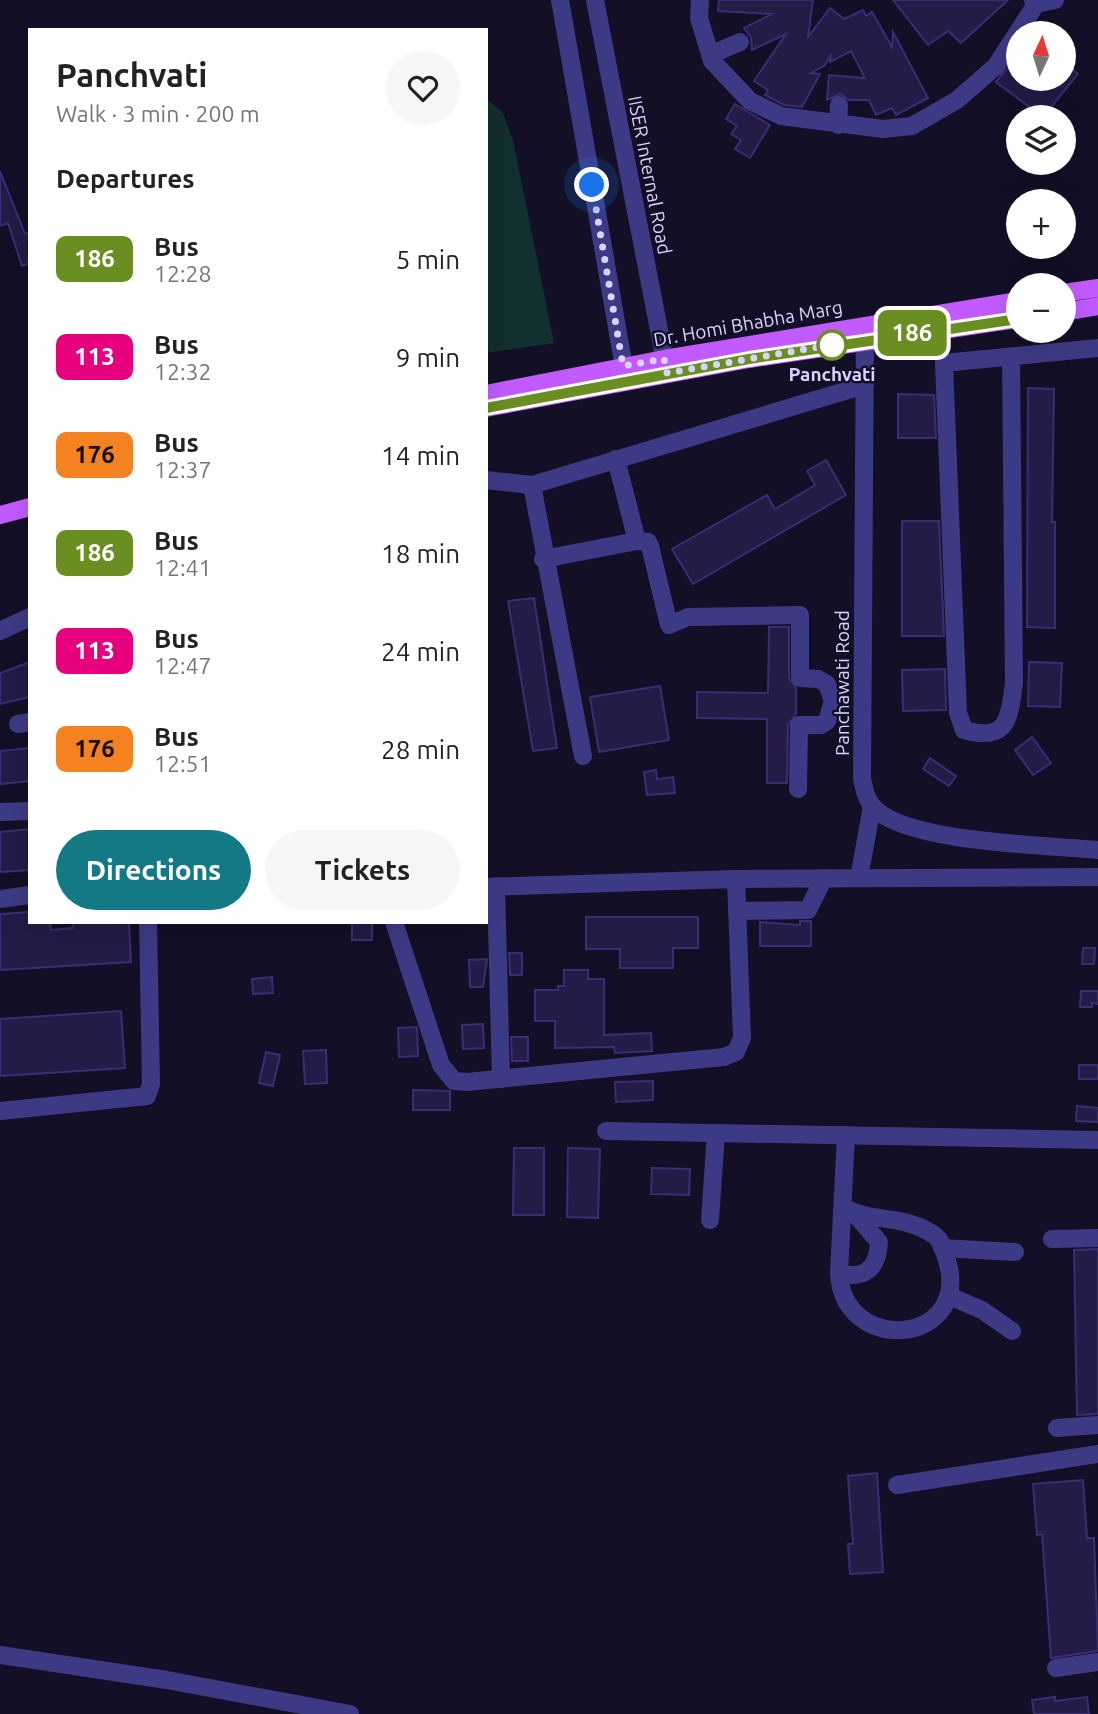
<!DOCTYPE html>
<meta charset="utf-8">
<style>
:root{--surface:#fff;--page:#f6f6f6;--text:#222;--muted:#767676;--accent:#137a85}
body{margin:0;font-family:Ubuntu,sans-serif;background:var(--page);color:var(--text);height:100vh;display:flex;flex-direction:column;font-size:26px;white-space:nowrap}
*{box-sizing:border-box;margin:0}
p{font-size:23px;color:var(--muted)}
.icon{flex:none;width:38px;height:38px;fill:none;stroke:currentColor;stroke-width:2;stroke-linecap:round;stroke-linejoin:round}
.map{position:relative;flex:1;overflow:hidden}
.sheet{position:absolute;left:28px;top:28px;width:460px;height:896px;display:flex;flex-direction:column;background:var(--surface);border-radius:0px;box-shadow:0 7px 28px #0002}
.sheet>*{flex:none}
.badge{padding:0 14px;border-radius:10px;font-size:24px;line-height:46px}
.needle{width:46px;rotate:4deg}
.fabs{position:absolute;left:1006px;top:21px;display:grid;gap:14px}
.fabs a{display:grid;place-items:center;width:70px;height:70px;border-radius:50%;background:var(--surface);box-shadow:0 7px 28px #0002;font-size:35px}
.you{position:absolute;width:35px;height:35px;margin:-18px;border:5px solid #fff;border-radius:50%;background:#1a73e8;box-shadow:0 0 0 10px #1a73e833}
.map>.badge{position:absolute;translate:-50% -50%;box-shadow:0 0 0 4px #fff}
h2{padding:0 28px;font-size:26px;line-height:63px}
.round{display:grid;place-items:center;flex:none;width:74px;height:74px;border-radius:37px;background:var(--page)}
.summary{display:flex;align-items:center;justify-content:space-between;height:119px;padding:0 28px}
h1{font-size:33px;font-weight:700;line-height:52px}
.cta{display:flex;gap:14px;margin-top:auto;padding:14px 28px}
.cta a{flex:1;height:80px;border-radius:42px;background:var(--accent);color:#fff;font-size:28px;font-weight:700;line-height:80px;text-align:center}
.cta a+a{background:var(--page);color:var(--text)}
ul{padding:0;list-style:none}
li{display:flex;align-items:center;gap:21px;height:98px;padding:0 28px}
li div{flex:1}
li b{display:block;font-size:26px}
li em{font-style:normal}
li .badge{min-width:77px;font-weight:700;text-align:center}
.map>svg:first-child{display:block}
</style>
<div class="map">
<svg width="1098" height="1714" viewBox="0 0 1098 1714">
<rect width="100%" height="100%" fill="#130f26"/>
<polygon fill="#12302f" points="487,99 503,113 513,140 554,343 487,353"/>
<g fill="#241b47" stroke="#3b2d73" stroke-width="2">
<polygon points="719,0 813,0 808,37 830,8 844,19 863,10 866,16 872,12 892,47 893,32 928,98 896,115 892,108 876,115 869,100 849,100 840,94 827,100 829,75 865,78 851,51 830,62 831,54 825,65 811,73 820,74 802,107 784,105 765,95 768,90 754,81 786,34 752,50 751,38 744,28 772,14 718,11"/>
<polygon points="893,0 1008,0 961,43 948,31 928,45"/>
<polygon points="1018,54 1018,79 1064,79 1064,63 1078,74 1043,117 996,82"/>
<polygon points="735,104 770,125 750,158 735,149 741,140 731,134 737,126 726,119"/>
<polygon points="0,171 25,234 30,232 30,263 22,266 8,223 0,226"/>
<polygon points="1028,388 1054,389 1052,522 1055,522 1055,628 1027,627"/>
<polygon points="898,394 934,395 936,438 898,438"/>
<polygon points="826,460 846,495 693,584 672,549 767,495 775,509 815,485 807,471"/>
<polygon points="902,521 939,521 944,636 902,636"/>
<polygon points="534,598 557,748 533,751 508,601"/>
<polygon points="769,627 789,627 789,678 796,688 796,714 788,725 787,783 767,783 767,719 697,718 697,692 768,693"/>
<polygon points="30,662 30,697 0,704 0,673"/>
<polygon points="1029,662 1062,663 1060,707 1028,706"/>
<polygon points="945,669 946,710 903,711 902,670"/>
<polygon points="660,686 669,740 599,752 590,697"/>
<polygon points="1032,737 1051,763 1033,775 1015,750"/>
<polygon points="30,748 30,781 0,784 0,751"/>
<polygon points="930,758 956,776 949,786 923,769"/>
<polygon points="656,770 657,779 673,777 675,793 647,795 644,772"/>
<polygon points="30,829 30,870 0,872 0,832"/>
<polygon points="30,912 30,922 50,922 51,930 73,928 73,922 129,922 131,962 0,970 0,914"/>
<polygon points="586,917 698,917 698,948 673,948 673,968 620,968 620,949 586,949"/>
<polygon points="800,921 811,921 811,946 760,946 760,922 800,925"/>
<rect x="352" y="922" width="20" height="18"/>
<polygon points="1083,948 1095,948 1094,964 1082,964"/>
<polygon points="509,953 522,953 522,975 510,975"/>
<polygon points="487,959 483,987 470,987 469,960"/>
<polygon points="564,970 588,970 588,979 604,979 604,1035 651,1033 652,1051 615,1053 614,1047 555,1048 555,1021 535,1021 535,990 558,990 558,986 564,986"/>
<polygon points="272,977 273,993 253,994 252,979"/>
<polygon points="1081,991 1098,991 1098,1004 1092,1003 1092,1007 1080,1007"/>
<polygon points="121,1011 125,1068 0,1076 0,1019"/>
<polygon points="483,1024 484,1048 463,1049 462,1025"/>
<polygon points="417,1027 418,1056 399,1057 398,1028"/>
<polygon points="511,1037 528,1037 528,1061 512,1061"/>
<polygon points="326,1050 327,1083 305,1084 303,1051"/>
<polygon points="266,1052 280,1055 273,1086 259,1083"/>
<rect x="1079" y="1065" width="19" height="14"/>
<polygon points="653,1081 653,1100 616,1102 615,1082"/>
<polygon points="413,1090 450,1091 450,1110 413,1110"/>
<polygon points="1077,1106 1098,1108 1098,1122 1076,1121"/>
<polygon points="514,1148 544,1148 544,1215 513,1215"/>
<polygon points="568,1148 600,1149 598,1218 567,1217"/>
<polygon points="652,1168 690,1169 689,1195 651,1194"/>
<polygon points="1098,1249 1098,1414 1077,1415 1074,1250"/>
<polygon points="877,1473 883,1572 850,1574 848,1544 853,1544 848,1476"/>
<polygon points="1083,1480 1087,1538 1094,1538 1098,1651 1051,1658 1042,1534 1037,1535 1033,1484"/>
<polygon points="1055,1697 1055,1701 1087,1697 1089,1714 1034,1714 1032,1700"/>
</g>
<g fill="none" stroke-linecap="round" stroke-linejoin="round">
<g stroke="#3d3a85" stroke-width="18">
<polyline points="560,0 626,379"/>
<polyline points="595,0 667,371"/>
<polyline points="700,0 699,18 712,61 750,101 781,116 883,129 912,126 957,100 996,66 1036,4"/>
<polyline points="1033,0 1036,4 1055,0"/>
<polyline points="710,55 740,42"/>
<polyline points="838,125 839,105"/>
<path d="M865 328 862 778C864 788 866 800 874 808 908 843 1047 845 1098 850"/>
<path d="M1011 357 1014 683C1009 719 1008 742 964 730L958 713 944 363 1098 348"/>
<polyline points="486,480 532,485"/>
<polyline points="637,541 648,542 650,546 669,625 688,617 800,615 800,678 818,679 827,684 833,701 827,721 821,725 799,725 798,789"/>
<polyline points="543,559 637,541 616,459"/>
<polyline points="0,631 30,617"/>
<polyline points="18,724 30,722"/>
<polyline points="583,756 532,485 865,385"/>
<polyline points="0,812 30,811"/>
<polyline points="859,878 872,806"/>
<polyline points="496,886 501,1079"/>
<polyline points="486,887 736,879 1098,877"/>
<polyline points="0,899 30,895"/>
<polyline points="737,911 808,910 824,878"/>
<polyline points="394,922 441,1065 454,1081 467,1082 724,1057 736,1052 742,1038 736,879"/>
<polyline points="0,1111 147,1096 151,1084 148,922"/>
<polyline points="606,1131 1098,1140"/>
<path d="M843 1207C872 1224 902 1213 934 1235 943 1241 946 1257 949 1268 964 1346 843 1354 839 1273L846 1135"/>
<polyline points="710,1220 716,1133"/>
<polyline points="1052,1239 1098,1238"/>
<polyline points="942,1248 1015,1252"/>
<path d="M839 1273C865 1280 878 1268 879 1242L855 1214"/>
<polyline points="949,1296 982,1310 1012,1331"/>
<polyline points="1057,1428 1098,1425"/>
<polyline points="897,1485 1098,1454"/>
<polyline points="0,1655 167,1680 350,1714"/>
<polyline points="1056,1668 1098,1662"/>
</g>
<g stroke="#c25bff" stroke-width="18">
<polyline points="1064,293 1098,288"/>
<polyline points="1064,312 1098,306"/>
<polyline points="486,394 664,359 1018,301"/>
<polyline points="486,408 749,359 1018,319"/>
<polyline points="0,515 30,507"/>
</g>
</g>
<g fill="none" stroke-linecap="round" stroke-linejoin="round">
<defs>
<polyline id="line" points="486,408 749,359 1018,319"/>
</defs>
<use href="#line" stroke="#fff" stroke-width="16"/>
<use href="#line" stroke="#6b8e23" stroke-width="10"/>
<polyline stroke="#d9d4ff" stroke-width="7" stroke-dasharray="0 12.6" points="592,185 623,366 664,359 667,373 842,343 832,345"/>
</g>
<circle fill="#fff" stroke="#6b8e23" stroke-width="3.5" cx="832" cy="345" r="14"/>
<g text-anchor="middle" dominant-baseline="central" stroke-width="5" stroke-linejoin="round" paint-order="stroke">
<g font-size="19" fill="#d9d4ff" stroke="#130f26">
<text transform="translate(650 175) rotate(79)">IISER Internal Road</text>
<text transform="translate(748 323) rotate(-10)">Dr. Homi Bhabha Marg</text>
<text transform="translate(842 683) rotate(-90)">Panchawati Road</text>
</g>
<g font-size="19" font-weight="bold" fill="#d9d4ff" stroke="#130f26">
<text x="832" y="374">Panchvati</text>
</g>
</g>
</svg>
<div class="fabs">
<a><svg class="needle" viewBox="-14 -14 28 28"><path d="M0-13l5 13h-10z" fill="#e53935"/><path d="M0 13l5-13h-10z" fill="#767676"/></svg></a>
<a><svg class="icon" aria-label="layers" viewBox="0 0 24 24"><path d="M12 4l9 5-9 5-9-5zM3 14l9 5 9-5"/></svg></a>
<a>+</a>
<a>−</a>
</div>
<div class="you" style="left:592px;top:185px"></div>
<b class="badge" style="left:912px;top:333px;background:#6b8e23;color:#fff">186</b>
<section class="sheet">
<div class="summary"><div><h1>Panchvati</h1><p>Walk · 3 min · 200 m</p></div><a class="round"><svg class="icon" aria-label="heart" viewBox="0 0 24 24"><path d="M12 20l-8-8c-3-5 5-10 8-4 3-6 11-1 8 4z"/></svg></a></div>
<h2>Departures</h2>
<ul>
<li><span class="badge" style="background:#6b8e23;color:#fff">186</span><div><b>Bus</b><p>12:28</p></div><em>5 min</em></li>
<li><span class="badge" style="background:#e6007e;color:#fff">113</span><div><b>Bus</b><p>12:32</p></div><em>9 min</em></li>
<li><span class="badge" style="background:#f58220;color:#111">176</span><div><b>Bus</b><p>12:37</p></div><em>14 min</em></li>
<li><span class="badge" style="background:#6b8e23;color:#fff">186</span><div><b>Bus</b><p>12:41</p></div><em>18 min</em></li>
<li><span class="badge" style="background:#e6007e;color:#fff">113</span><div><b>Bus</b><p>12:47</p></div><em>24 min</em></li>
<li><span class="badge" style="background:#f58220;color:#111">176</span><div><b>Bus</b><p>12:51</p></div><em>28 min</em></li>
</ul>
<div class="cta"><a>Directions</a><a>Tickets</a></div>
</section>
</div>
